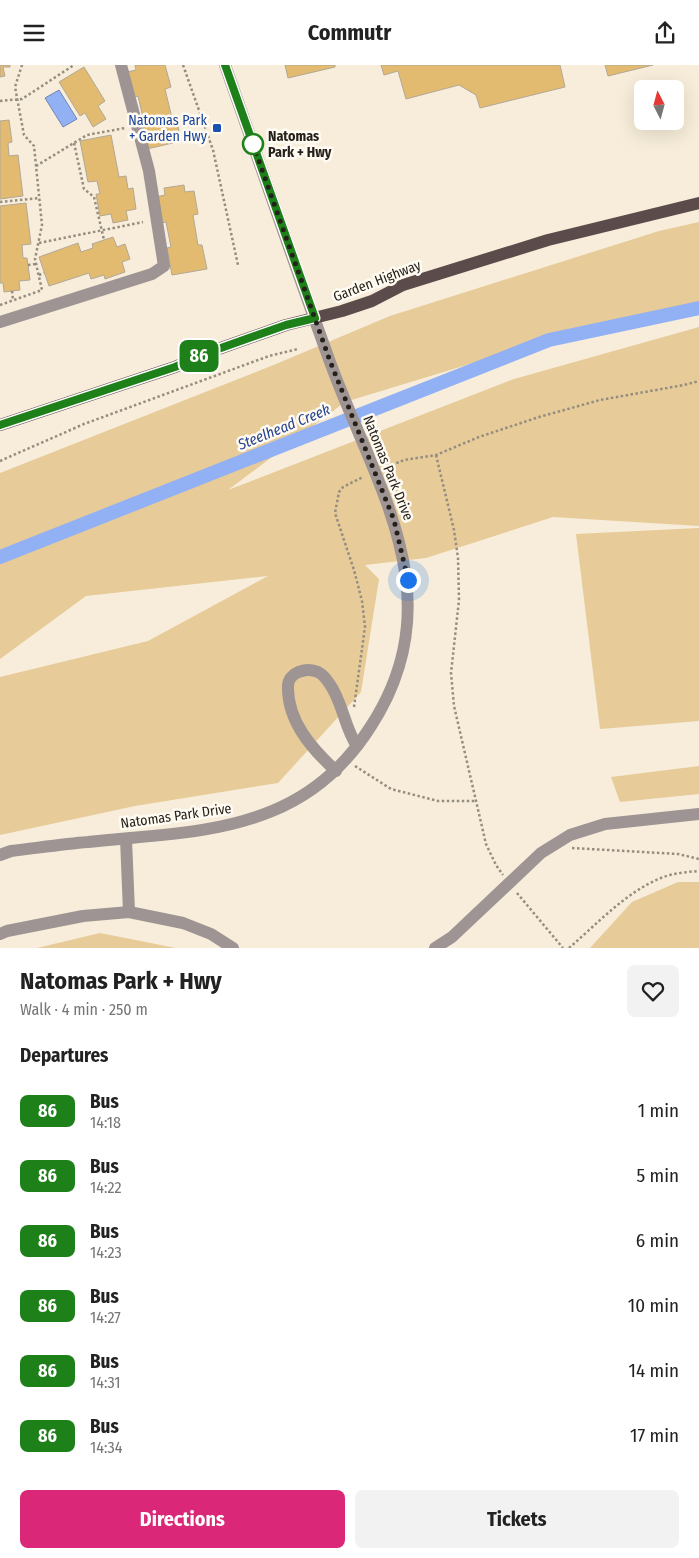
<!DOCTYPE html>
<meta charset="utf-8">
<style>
:root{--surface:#fff;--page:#f2f2f2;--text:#222;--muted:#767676;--accent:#db2777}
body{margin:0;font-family:"Fira Sans Condensed",sans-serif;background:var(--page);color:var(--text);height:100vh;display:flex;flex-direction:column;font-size:19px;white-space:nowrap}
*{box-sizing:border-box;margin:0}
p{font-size:16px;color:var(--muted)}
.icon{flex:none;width:28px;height:28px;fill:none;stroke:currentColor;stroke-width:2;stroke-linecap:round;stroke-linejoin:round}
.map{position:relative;height:883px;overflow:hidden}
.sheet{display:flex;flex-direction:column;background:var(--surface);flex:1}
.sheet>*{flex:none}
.badge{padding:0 10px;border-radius:8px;font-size:18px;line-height:32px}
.needle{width:32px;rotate:354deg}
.fabs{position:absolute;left:634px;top:15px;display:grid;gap:10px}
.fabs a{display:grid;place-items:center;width:50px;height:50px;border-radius:8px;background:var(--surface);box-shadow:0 5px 20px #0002;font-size:25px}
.you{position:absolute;width:25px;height:25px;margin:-12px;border:4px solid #fff;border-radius:50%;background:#1a73e8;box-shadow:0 0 0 8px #1a73e833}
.map>.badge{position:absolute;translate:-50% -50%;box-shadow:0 0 0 2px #fff}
h2{padding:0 20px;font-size:19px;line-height:45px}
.round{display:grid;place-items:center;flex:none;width:52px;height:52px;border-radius:8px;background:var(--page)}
.head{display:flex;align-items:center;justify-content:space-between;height:85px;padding:0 20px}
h1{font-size:24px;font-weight:700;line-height:38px}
.button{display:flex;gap:10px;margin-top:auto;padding:10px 20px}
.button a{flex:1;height:58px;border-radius:8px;background:var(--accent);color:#fff;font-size:20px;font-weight:700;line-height:58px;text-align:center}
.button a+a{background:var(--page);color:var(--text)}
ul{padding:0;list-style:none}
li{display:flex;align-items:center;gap:15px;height:65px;padding:0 20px}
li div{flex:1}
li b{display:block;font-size:19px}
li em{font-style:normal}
li .badge{min-width:55px;font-weight:700;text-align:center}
header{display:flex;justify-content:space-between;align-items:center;height:65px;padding:0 20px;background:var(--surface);font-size:22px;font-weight:700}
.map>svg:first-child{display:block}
</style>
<header><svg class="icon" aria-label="menu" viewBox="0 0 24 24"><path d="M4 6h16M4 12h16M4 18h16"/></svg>Commutr<svg class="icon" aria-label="share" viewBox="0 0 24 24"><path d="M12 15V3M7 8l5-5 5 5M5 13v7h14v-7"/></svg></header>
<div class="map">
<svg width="699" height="883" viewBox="0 0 699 883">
<rect width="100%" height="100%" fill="#f7edda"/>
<g fill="#e7cb99">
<polygon points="699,157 699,241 549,275 345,337 228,425 514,314 699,262 699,461 553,452 426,493 365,500 379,514 361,627 278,718 135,741 0,770 0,612 148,576 268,511 86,531 0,594 0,408 276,299 390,251 659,166"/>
<polygon points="699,463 699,656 600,664 576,469"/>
<polygon points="699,701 699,729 620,737 611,712"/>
<polygon points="678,817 699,817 699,883 590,883 632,837"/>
<polygon points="100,868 176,883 37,883"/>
</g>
<polygon fill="#92b1f4" stroke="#7186b3" points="59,25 77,54 63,62 45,33"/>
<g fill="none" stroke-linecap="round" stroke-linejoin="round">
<polyline stroke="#92b1f4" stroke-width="14" points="0,492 549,275 699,243"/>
</g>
<g fill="#e2bb71" stroke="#b2a896">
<polygon points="0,0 10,0 10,2 3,2 5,11 0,12"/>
<polygon points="135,0 165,0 171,22 165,24 172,53 176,52 181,76 147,84 141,58 144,57 138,31 133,33 127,7 136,5"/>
<polygon points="285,0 335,0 335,2 288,13"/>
<polygon points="381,0 560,0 565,22 480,43 476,30 459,20 406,34 398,6 384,10"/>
<polygon points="605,0 653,0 608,11"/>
<polygon points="84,2 105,36 98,41 106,54 93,62 85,48 80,51 59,17"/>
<polygon points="9,55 12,77 8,78 9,91 18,90 23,131 0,134 0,56"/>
<polygon points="111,70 119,112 126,111 128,124 133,123 136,144 126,146 128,155 113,158 111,149 100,151 96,129 100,129 97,116 88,117 80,76"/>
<polygon points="184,120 185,127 194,126 198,149 193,150 198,180 202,180 207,204 172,210 167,183 171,182 166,157 161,158 156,132 165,130 164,123"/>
<polygon points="26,138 31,179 22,180 23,193 27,193 30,215 19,216 20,225 4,227 3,218 0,218 0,141"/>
<polygon points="113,172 117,182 125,179 130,194 122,197 125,207 105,214 104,210 91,214 89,208 49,221 39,192 78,178 81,187 93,183 92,179"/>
</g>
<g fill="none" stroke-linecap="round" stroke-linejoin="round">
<g stroke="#948d80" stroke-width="2.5" stroke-dasharray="2.5 2.5" stroke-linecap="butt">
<polyline points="183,0 213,85 238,200"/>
<polyline points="0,36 22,34 74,0"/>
<polyline points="74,78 84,124 94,132 104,175"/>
<polyline points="36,101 87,70 125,63"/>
<polyline points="0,137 39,133"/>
<polyline points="39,178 143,157"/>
<polyline points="28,200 36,199"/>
<polyline points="39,210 44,208"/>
<polyline points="12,226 13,235"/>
<polyline points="0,240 42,225 35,194 42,160 34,81 24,70 15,22 22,0"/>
<polyline points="436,390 454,465 458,493 459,535 451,608 454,641 486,779 496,800 503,810"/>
<polyline points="0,396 84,359 269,291 298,284"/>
<polyline points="387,402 404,395 436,390 479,372 539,352 600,335 684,320 699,316"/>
<polyline points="354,642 365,562 362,536 354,505 335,448 339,427 343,422 363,412"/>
<polyline points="355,701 391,724 438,736 475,736"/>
<polyline points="572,783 678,789 699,794"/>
<polyline points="517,828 563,883"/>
<path d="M569 883C597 859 626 827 661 813 673 808 687 807 699 806"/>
</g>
<g stroke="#9e9494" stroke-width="12">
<polyline points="0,257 152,209 164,201 149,106 121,0"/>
<path d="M336 706C312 684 287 656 288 621 288 607 307 602 318 607 322 609 327 615 329 618 343 637 344 662 357 681"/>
<polyline points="126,774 129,847"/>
<path d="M0 790 11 786C37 783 63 779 88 777 150 770 214 770 272 746 314 729 347 699 371 661 455 531 375 421 330 297 294 198 260 99 225 0"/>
<polyline points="0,869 7,866 83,851 129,847 183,858 211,869 233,883"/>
<polyline points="435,883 452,872 541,788 570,770 605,759 699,749"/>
</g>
<polyline stroke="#5c4b4b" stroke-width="12" points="0,360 175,302 204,289 286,260 342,246 372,236 403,220 548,175 699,138"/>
</g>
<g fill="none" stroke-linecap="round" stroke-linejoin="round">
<defs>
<polyline id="line" points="0,360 175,302 204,289 286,260 315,253 225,0"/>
</defs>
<use href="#line" stroke="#fff" stroke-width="11"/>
<use href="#line" stroke="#1e8019" stroke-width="8"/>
<polyline stroke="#25211a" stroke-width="5" stroke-dasharray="0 9" points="253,79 250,71 330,296 394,455 408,515"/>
</g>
<rect fill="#1a4fb4" stroke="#fffbf3" stroke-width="2" x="212" y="58" width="10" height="10" rx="2.5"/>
<circle fill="#fff" stroke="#1e8019" stroke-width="2.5" cx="253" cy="79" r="10"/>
<g text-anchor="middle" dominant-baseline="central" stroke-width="5" stroke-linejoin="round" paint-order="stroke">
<g font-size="14" fill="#164399" stroke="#fffbf3" text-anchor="end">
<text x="207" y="55">Natomas Park<tspan x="207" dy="16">+ Garden Hwy</tspan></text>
</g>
<g font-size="14" font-weight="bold" fill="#25211a" stroke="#fffbf3" text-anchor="start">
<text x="268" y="71">Natomas<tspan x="268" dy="16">Park + Hwy</tspan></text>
</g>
<g font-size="14" fill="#25211a" stroke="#fffbf3">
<text transform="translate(377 216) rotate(-21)">Garden Highway</text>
<text transform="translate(388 403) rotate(68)">Natomas Park Drive</text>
<text transform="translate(176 751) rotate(-8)">Natomas Park Drive</text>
</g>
<g font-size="15" font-style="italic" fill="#254390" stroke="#fffbf3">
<text transform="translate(284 362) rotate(-22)">Steelhead Creek</text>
</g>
</g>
</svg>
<div class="fabs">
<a><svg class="needle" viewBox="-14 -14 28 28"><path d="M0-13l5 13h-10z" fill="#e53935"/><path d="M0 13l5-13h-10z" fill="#767676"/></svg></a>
</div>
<div class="you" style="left:408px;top:515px"></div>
<b class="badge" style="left:199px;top:291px;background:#1e8019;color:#fff">86</b>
</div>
<section class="sheet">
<div class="head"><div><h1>Natomas Park + Hwy</h1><p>Walk · 4 min · 250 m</p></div><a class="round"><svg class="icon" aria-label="heart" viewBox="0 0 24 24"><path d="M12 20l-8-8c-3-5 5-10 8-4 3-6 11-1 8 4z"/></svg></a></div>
<h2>Departures</h2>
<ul>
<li><span class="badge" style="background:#1e8019;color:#fff">86</span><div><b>Bus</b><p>14:18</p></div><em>1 min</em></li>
<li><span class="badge" style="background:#1e8019;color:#fff">86</span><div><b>Bus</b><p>14:22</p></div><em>5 min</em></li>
<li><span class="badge" style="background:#1e8019;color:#fff">86</span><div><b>Bus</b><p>14:23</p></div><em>6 min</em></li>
<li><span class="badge" style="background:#1e8019;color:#fff">86</span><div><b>Bus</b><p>14:27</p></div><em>10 min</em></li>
<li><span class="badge" style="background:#1e8019;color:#fff">86</span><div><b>Bus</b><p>14:31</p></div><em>14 min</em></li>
<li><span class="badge" style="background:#1e8019;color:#fff">86</span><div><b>Bus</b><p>14:34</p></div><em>17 min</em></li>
</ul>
<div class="button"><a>Directions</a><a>Tickets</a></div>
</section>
